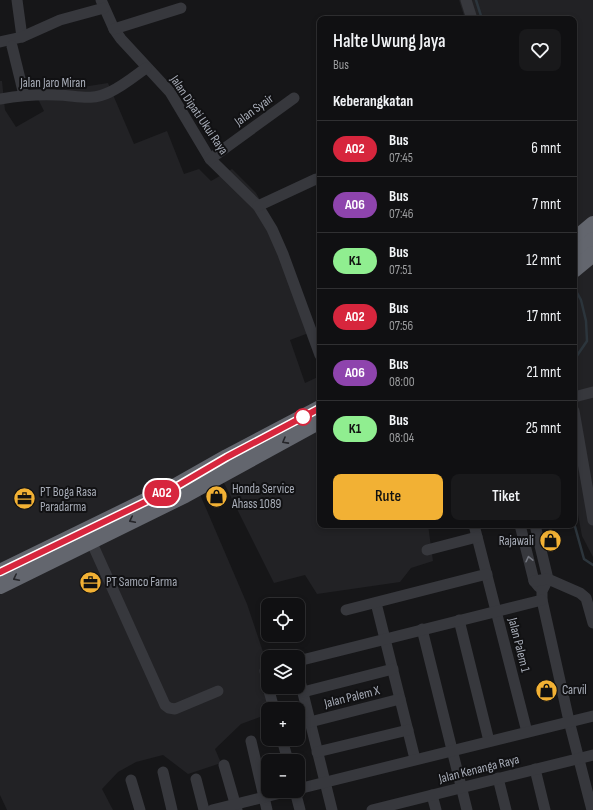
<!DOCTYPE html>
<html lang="id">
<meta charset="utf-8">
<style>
:root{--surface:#101012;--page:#19191b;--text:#f1f3f6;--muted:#9c9d9f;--line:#303032;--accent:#f2b134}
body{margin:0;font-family:"Sofia Sans Condensed",sans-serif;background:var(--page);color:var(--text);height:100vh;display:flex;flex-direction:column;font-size:15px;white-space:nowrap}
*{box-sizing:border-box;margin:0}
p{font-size:13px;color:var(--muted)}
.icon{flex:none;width:22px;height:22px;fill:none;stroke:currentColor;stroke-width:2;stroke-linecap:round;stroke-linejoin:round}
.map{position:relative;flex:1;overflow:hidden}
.panel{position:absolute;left:317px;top:16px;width:260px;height:512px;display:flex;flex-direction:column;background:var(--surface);border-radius:8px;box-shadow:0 2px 6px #0003,0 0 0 1px var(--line)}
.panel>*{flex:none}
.badge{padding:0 8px;border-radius:13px;font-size:14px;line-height:26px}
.buttons{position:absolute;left:261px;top:598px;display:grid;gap:8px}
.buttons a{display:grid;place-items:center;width:44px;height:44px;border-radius:8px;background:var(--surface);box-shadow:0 2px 6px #0003,0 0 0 1px var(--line);font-size:20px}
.map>.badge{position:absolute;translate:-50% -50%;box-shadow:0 0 0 2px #fff}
h2{padding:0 16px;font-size:15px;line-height:36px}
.round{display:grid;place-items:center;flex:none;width:42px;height:42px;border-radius:8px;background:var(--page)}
.head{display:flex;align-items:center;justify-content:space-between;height:68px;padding:0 16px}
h1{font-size:19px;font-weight:600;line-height:30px}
.primary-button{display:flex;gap:8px;margin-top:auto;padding:8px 16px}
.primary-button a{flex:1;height:46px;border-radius:8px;background:var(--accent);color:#111;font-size:16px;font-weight:600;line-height:46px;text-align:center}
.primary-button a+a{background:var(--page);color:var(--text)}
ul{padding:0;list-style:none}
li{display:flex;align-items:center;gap:12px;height:56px;padding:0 16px;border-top:1px solid var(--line)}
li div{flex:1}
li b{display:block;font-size:15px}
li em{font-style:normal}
li .badge{min-width:44px;font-weight:700;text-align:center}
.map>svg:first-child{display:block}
</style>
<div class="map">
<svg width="593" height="810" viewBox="0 0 593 810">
<rect width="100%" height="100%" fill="#161618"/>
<g fill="#222225">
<polygon points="459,0 593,0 593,557 582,536 574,493 574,19 465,19"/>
<polygon points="0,81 2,81 5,110 16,127 44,111 35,93 70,89 108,83 134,144 167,131 184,174 199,169 211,181 232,169 256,193 274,224 314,331 290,340 305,383 320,376 320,525 428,525 433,561 411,568 400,582 317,594 305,575 274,583 223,481 199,492 247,604 267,664 275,709 268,709 268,714 241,724 215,749 221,763 188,774 163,755 136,762 118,772 102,789 113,810 7,810 0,795"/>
</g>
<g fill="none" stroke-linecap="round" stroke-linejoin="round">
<g stroke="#2c353c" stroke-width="2.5">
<polyline points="476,0 482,19"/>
<polyline points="574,360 587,341 586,321 581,300 575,289"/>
<polyline points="574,523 584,559 593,565"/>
</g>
<g stroke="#37383d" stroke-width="11">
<polyline points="17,0 22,37"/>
<polyline points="101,0 114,29 121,39 170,92 210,159 258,206 272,229 283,254 320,355"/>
<polyline points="466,0 472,19"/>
<polyline points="114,29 181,8"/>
<polyline points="0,42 22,37 60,20 104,8"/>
<polyline points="12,46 24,95"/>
<path d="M0 99C18 96 37 94 56 95 76 95 90 102 110 92 123 86 135 76 146 68"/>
<polyline points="210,159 294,98"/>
<polyline points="258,206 316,179"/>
<polyline points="574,397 593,392"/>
<polyline points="574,411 593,520"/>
<polyline points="474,525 527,732"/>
<polyline points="520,525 534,581 539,587"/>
<polyline points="535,525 548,579 542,591 542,600 569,721 592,810"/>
<polyline points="91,541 165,705 169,708 175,709 218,691"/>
<polyline points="427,550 477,537"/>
<polyline points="534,581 548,579 580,593 586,598 593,623"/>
<polyline points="376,603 415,759"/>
<polyline points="346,610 487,574"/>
<polyline points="459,620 489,741"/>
<polyline points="422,629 467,810"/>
<polyline points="298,661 542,600"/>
<polyline points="268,669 265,671 268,686"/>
<polyline points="298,673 332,810"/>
<polyline points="268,687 274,709"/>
<polyline points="303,692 393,669"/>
<polyline points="310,722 400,699"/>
<polyline points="282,739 288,761"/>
<polyline points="251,741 267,810"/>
<polyline points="317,752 408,730"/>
<polyline points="224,765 237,810"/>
<polyline points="535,769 545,810"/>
<polyline points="163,772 172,810"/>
<polyline points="498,778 506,810"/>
<polyline points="196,779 204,810"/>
<polyline points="131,780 140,810"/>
<polyline points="298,789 593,716"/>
<polyline points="295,791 300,810"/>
<polyline points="432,795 436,810"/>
<polyline points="212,810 289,791"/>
<polyline points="372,810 593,755"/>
</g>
<g stroke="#63666e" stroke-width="16">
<polyline points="574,240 593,224"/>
<polyline points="574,256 593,240"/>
<polyline points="0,572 174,487 227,457 320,408"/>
<polyline points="0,586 185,495 320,421"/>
</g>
<polyline stroke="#63666e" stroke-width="16" points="574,270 593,254"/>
</g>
<defs><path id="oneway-chevron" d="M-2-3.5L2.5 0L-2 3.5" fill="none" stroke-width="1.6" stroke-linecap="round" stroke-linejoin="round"/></defs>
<g stroke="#26262a">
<use href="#oneway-chevron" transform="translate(285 441) rotate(151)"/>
<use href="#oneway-chevron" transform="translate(132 520) rotate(154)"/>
<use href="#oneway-chevron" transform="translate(16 578) rotate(153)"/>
</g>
<use stroke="#757881" href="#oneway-chevron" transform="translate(529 559) rotate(-103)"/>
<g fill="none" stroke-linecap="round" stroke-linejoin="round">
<defs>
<polyline id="line" points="0,572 174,488 227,457 320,408"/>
</defs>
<use href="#line" stroke="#fff" stroke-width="9"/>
<use href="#line" stroke="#d7263d" stroke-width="6"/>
</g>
<defs>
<symbol id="shop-disc" viewBox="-11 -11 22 22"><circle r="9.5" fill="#f2b134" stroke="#111113"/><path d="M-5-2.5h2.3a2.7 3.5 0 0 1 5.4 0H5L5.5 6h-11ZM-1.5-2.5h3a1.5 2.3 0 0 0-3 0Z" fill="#111"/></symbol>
<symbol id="office-disc" viewBox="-11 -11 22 22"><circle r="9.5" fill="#f2b134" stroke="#111113"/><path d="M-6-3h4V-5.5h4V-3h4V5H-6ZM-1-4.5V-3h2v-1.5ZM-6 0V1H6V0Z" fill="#111"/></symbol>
</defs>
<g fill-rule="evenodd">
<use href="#shop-disc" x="204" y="484" width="25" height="25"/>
<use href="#office-disc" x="12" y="486" width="25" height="25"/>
<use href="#shop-disc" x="538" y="528" width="25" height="25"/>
<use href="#office-disc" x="78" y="570" width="25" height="25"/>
<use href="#shop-disc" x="534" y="678" width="25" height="25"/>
</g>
<circle fill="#fff" stroke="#d7263d" stroke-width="2" cx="303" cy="417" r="8"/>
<g text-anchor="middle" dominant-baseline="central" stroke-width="4" stroke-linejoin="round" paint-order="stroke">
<g font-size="13" fill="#a8adb8" stroke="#111113">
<text x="53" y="83">Jalan Jaro Miran</text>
<text transform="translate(254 110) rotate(-36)">Jalan Syair</text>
<text transform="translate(199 115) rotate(56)">Jalan Dipati Ukui Raya</text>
<text transform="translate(519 645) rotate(76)">Jalan Palem 1</text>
<text transform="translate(352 697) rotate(-14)">Jalan Palem X</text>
<text transform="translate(479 769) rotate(-14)">Jalan Kenanga Raya</text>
</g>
<g font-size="13" fill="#a8adb8" stroke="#111113" text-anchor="start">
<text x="232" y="489">Honda Service<tspan x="232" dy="15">Ahass 1089</tspan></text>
<text x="40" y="492">PT Boga Rasa<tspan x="40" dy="15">Paradarma</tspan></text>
<text x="534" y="541" text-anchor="end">Rajawali</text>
<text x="106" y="582">PT Samco Farma</text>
<text x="562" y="690">Carvil</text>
</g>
</g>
</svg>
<div class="buttons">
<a><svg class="icon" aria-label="locate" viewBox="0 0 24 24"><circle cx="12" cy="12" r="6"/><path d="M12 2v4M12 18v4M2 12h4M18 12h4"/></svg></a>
<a><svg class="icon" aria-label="layers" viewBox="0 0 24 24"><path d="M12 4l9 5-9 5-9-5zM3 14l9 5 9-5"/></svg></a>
<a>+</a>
<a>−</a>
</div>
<b class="badge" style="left:162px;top:493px;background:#d7263d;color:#fff">A02</b>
<section class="panel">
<div class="head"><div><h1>Halte Uwung Jaya</h1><p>Bus</p></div><a class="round"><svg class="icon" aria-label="heart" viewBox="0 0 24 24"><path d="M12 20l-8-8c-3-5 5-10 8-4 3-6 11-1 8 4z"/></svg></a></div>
<h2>Keberangkatan</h2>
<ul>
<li><span class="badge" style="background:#d7263d;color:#fff">A02</span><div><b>Bus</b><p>07:45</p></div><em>6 mnt</em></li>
<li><span class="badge" style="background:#8e44ad;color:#fff">A06</span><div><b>Bus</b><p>07:46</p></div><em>7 mnt</em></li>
<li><span class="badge" style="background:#90ee90;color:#111">K1</span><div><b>Bus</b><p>07:51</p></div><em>12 mnt</em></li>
<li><span class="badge" style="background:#d7263d;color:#fff">A02</span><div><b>Bus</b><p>07:56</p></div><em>17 mnt</em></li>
<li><span class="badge" style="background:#8e44ad;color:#fff">A06</span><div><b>Bus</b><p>08:00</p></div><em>21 mnt</em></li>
<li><span class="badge" style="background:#90ee90;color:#111">K1</span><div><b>Bus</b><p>08:04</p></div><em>25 mnt</em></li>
</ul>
<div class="primary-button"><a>Rute</a><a>Tiket</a></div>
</section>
</div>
